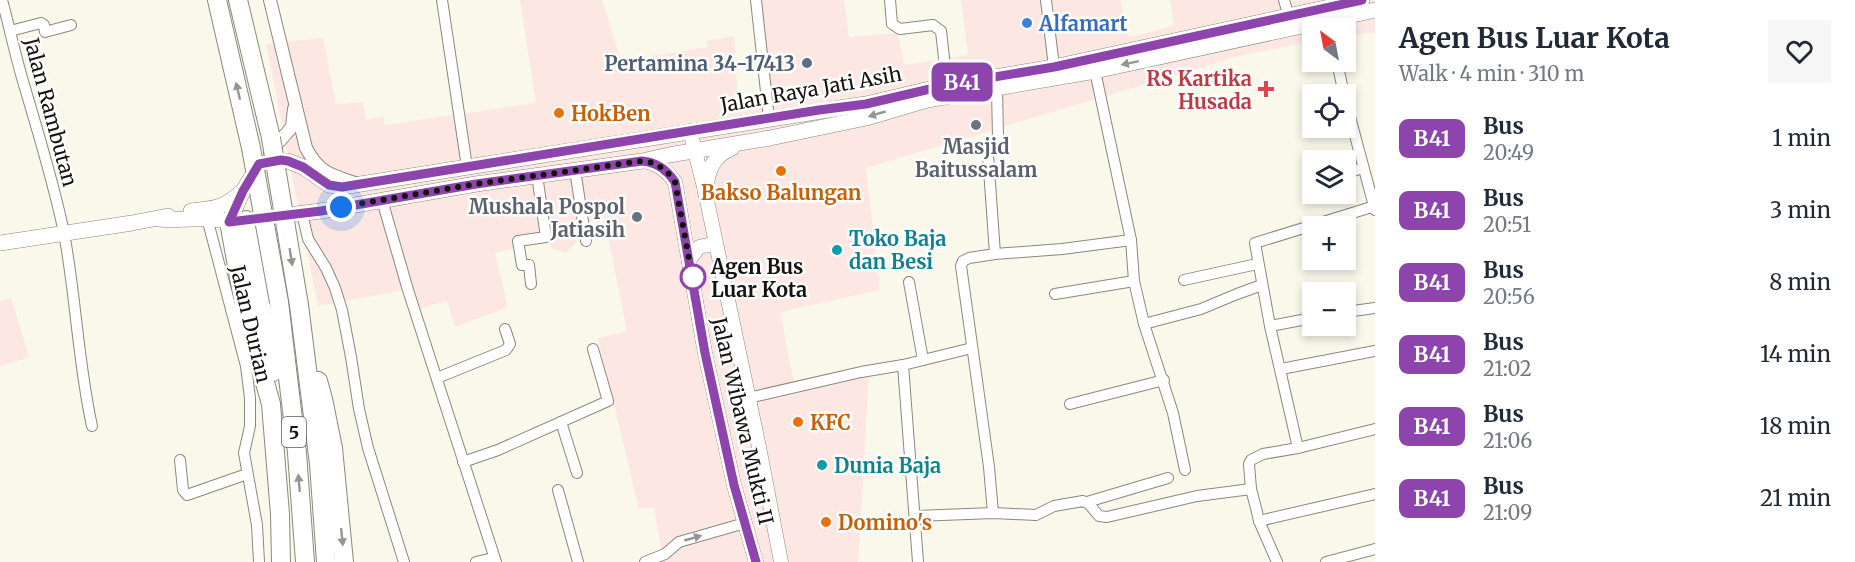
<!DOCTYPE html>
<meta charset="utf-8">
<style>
:root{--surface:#fff;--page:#f6f6f7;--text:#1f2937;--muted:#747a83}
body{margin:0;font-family:Merriweather,serif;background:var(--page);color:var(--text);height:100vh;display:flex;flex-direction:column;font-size:22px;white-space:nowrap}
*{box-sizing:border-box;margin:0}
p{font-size:20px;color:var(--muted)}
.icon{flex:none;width:33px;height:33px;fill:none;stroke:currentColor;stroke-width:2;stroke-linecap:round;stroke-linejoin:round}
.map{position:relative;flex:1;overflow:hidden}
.side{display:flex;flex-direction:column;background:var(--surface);width:480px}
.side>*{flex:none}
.badge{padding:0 12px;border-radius:9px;font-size:21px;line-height:39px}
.needle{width:39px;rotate:328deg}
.tools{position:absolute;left:1302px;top:18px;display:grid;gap:12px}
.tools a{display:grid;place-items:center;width:54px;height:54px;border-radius:0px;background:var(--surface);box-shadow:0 3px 9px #0003;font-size:30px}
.you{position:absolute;width:30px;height:30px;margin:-15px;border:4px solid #fff;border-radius:50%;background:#1a73e8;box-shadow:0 0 0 9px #1a73e833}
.map>.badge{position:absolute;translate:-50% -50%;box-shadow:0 0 0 3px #fff}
.round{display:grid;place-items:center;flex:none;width:63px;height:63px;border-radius:0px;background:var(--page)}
.head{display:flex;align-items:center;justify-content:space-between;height:102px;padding:0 24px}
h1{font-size:28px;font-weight:700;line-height:45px}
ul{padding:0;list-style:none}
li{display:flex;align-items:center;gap:18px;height:72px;padding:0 24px}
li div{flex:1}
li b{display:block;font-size:22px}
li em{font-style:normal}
li .badge{min-width:66px;font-weight:700;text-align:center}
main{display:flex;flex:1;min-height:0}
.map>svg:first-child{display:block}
</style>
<main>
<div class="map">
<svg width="1375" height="562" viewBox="0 0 1375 562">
<rect width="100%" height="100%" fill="#faf7eb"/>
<g fill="#fce7e2">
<polygon points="520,0 602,0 621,61 708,47 706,41 734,36 738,106 766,101 758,0 844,0 849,37 898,33 904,65 968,55 961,0 1120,0 1129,37 1174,26 1170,0 1287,0 1288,2 1300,0 1375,0 1375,32 1346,36 1346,28 1312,28 1312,41 1235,57 866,168 880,290 780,312 795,389 869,374 858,562 663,562 654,507 639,509 598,338 627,331 603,212 566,253 553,249 548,241 495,253 508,307 455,327 447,301 412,311 404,290 318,306 266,44 323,38 336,104 363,102 366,120 383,116 385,125 536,103"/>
<polygon points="11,298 29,357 0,366 0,301"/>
</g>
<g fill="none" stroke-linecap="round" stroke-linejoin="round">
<defs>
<g id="minor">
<path d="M2 0C10 29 16 59 25 88 39 136 54 184 64 233 76 297 78 363 92 426"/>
<polyline points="442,0 467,167"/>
<polyline points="756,0 769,119"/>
<polyline points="890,0 892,24 900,29 933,25 941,31 947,85"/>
<polyline points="1046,0 1054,67"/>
<polyline points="1284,0 1289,17"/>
<polyline points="10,31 41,23 44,25 45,32 71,25"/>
<polyline points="1337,62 1344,94"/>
<polyline points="1095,71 1131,240 1134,281 1144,324 1173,413 1185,470"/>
<polyline points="1346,102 1375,210"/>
<polyline points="575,170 586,241"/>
<polyline points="1346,173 1363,168"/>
<polyline points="382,200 408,290 496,562"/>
<polyline points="302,213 308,239 326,268 335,288 342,310 351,357 359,409 368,448 404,562"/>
<polyline points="207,218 246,366 250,398 250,426 244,453 257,525 259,562"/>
<polyline points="995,254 988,155 989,149 998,138 997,88"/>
<polyline points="1184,280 1257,264"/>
<polyline points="909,282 923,360"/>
<polyline points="531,284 529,265 522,265 518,241 546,237 537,175"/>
<polyline points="1055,294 1134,281"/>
<polyline points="1346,312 1375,308"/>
<polyline points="1144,324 1201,309 1237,294 1262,285"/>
<polyline points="1270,326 1312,318"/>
<polyline points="903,365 918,562"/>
<polyline points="1281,369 1375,351"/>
<polyline points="437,378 506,350 510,344 505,329"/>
<polyline points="748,398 861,372 903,365 972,348"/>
<polyline points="1070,404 1164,380"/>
<polyline points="561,422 577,473"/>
<polyline points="1298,448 1270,326 1255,243 1375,206"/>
<polyline points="180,460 183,490 187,495 247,474"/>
<polyline points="463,462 498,450 608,401 593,349"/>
<polyline points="558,490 578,562"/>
<polyline points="1087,502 1168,478"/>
<polyline points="993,513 989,467 961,266 963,261 969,258 995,254 1062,249 1131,240"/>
<polyline points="916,516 993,513 1036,515 1054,506 1083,501 1089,504 1099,516 1107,517 1197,496 1251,489"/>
<polyline points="1259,521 1375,494"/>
<polyline points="476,562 493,558"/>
<polyline points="645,562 665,554 679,542 745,523"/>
<polyline points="1277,562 1259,521 1256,508 1251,489 1249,464 1251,460 1263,454 1298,448 1375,429"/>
<polyline points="1326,562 1375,549"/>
</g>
<g id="tertiary">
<path d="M270 0 306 148C320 174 331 175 358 184"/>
<polyline points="270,152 292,127 294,109"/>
</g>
<g id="secondary">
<polyline points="690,131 705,191 759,447 781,562"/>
<path d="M642 161C657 162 667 171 675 182L705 353 734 485 756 562"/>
<polyline points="690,259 699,247 708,245 716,246"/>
</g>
<g id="primary">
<path d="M705 191C708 171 712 156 732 148"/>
<path d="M191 211C214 208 223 209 240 193"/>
<polyline points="272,217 321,211 476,184 642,161 669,155 770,138 866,118 927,100 1095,71 1375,10"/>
<path d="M159 219C175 221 190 218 207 219 218 219 228 222 240 221"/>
<polyline points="229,222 243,191 259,164 273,161 288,161 303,167 329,185 342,187 866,104 947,85 1054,67 1362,0"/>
<polyline points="0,243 132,223 168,216"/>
</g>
<g id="motorway">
<polyline points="217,0 251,148"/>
<polyline points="238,0 271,138"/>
<polyline points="246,220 273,372"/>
<polyline points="229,222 246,315 271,404 280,514 281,562"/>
<polyline points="279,302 297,453 305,562"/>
<polyline points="299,305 319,464 326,562"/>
<polyline points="318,381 323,399 333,448 344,562"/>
</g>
</defs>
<use href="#minor" stroke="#8b887d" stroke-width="12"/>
<use href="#tertiary" stroke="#8b887d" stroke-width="14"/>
<use href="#secondary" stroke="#8b887d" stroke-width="15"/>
<use href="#primary" stroke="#8b887d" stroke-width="16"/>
<use href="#motorway" stroke="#8b887d" stroke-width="20"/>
<use href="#minor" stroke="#fff" stroke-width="10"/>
<use href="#tertiary" stroke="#fff" stroke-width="12"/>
<use href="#secondary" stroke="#fff" stroke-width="14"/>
<use href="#primary" stroke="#fff" stroke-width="15"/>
<use href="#motorway" stroke="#fff" stroke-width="18"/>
<defs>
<g id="motorway-bridge">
<polyline points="271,138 299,305"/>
<polyline points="251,148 279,302"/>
</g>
</defs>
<use href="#motorway-bridge" stroke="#8b887d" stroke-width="20" stroke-linecap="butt"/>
<use href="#motorway-bridge" stroke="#fff" stroke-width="18"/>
</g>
<defs><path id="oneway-solid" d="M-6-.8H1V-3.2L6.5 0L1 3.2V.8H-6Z" transform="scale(1.5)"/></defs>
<g fill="#959593">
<use href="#oneway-solid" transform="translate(1130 63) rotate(168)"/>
<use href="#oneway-solid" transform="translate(238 91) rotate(-103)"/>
<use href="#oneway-solid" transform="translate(877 114) rotate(164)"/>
<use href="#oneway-solid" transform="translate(291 257) rotate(81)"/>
<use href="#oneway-solid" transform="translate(299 483) rotate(-95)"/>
<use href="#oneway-solid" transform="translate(342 537) rotate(84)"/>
<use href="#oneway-solid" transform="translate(693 538) rotate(-16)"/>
</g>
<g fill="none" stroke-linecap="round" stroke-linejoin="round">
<defs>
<path id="line" d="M756 562 734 485 705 353 675 182C667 170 657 162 642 161L476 184 321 211 229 222 243 191 259 164 281 160 288 161 303 167 329 185 342 187 819 110 866 104 947 85 1054 67 1362 0"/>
</defs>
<use href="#line" stroke="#fff" stroke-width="14"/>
<use href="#line" stroke="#8e44ad" stroke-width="9"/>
<path stroke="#14130f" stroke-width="6" stroke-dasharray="0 10.8" d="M341 207 476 184 642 161C657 162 667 170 675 182L693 281V277"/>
</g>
<circle fill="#3f7fe0" stroke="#fff" stroke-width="2" cx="1027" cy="23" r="6"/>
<circle fill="#5c6f8a" stroke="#fff" stroke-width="2" cx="807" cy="63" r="6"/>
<path fill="#e0444e" stroke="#fff" stroke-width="2" d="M1263 80h6v6h6v6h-6v6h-6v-6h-6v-6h6z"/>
<g fill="#e8710a" stroke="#fff" stroke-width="2">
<circle cx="559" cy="113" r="6"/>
<circle cx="781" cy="171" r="6"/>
<circle cx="798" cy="422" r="6"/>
<circle cx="826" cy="522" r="6"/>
</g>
<g fill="#6b7280" stroke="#fff" stroke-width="2">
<circle cx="976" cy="125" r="6"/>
<circle cx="637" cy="217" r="6"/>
</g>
<g fill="#0f9aa8" stroke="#fff" stroke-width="2">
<circle cx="837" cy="250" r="6"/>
<circle cx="822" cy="465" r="6"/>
</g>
<circle fill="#fff" stroke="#8e44ad" stroke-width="3" cx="693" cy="277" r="12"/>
<g text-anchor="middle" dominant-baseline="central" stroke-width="5" stroke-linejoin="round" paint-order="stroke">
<rect fill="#fff" stroke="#5a5a57" stroke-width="1.5" x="282" y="417" width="24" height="30" rx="4.5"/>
<g font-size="18" font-weight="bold" fill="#14130f">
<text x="294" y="432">5</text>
</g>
<g font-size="20" font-weight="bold" fill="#366cbe" stroke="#fff" text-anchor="start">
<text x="1039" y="23">Alfamart</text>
</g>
<g font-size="20" font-weight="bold" fill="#4e5e75" stroke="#fff" text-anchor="end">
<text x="795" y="63">Pertamina 34-17413</text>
</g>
<g font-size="20" font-weight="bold" fill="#be3a42" stroke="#fff" text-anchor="end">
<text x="1252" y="78">RS Kartika<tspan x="1252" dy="23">Husada</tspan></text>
</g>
<g font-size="20" fill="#14130f" stroke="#fff">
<text transform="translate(811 89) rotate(-10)">Jalan Raya Jati Asih</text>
<text transform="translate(51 112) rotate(75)">Jalan Rambutan</text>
<text transform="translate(251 324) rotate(77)">Jalan Durian</text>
<text transform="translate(743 421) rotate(77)">Jalan Wibawa Mukti II</text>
</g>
<g font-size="20" font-weight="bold" fill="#c56008" stroke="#fff" text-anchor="start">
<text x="571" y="113">HokBen</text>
<text x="781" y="192" text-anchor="middle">Bakso Balungan</text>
<text x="810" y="422">KFC</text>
<text x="838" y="522">Domino's</text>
</g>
<g font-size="20" font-weight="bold" fill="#5b616d" stroke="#fff">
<text x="976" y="146">Masjid<tspan x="976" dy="23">Baitussalam</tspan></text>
<text x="625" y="206" text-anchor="end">Mushala Pospol<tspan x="625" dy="23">Jatiasih</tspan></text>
</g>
<g font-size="20" font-weight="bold" fill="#0d838f" stroke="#fff" text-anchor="start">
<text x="849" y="238">Toko Baja<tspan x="849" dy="23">dan Besi</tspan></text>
<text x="834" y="465">Dunia Baja</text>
</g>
<g font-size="20" font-weight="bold" fill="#14130f" stroke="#fff" text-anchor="start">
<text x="711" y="266">Agen Bus<tspan x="711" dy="23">Luar Kota</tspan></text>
</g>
</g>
</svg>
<div class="tools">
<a><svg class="needle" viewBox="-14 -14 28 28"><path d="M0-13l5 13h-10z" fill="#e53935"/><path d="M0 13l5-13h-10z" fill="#747a83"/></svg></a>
<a><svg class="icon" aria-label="locate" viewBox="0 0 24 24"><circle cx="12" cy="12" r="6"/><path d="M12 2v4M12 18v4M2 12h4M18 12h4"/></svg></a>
<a><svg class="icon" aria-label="layers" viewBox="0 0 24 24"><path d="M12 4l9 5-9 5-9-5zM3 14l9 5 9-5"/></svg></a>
<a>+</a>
<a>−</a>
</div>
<div class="you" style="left:341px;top:207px"></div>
<b class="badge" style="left:962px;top:82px;background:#8e44ad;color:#fff">B41</b>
</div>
<section class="side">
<div class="head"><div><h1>Agen Bus Luar Kota</h1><p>Walk · 4 min · 310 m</p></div><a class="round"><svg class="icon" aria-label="heart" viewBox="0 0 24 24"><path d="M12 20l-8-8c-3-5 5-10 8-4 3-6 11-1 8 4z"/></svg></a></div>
<ul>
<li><span class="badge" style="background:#8e44ad;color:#fff">B41</span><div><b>Bus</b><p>20:49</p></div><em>1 min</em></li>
<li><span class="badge" style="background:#8e44ad;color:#fff">B41</span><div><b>Bus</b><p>20:51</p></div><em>3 min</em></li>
<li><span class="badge" style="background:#8e44ad;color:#fff">B41</span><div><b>Bus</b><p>20:56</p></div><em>8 min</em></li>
<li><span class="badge" style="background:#8e44ad;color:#fff">B41</span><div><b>Bus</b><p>21:02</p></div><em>14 min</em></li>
<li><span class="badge" style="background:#8e44ad;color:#fff">B41</span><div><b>Bus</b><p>21:06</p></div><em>18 min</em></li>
<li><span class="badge" style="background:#8e44ad;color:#fff">B41</span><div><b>Bus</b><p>21:09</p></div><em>21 min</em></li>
</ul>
</section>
</main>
